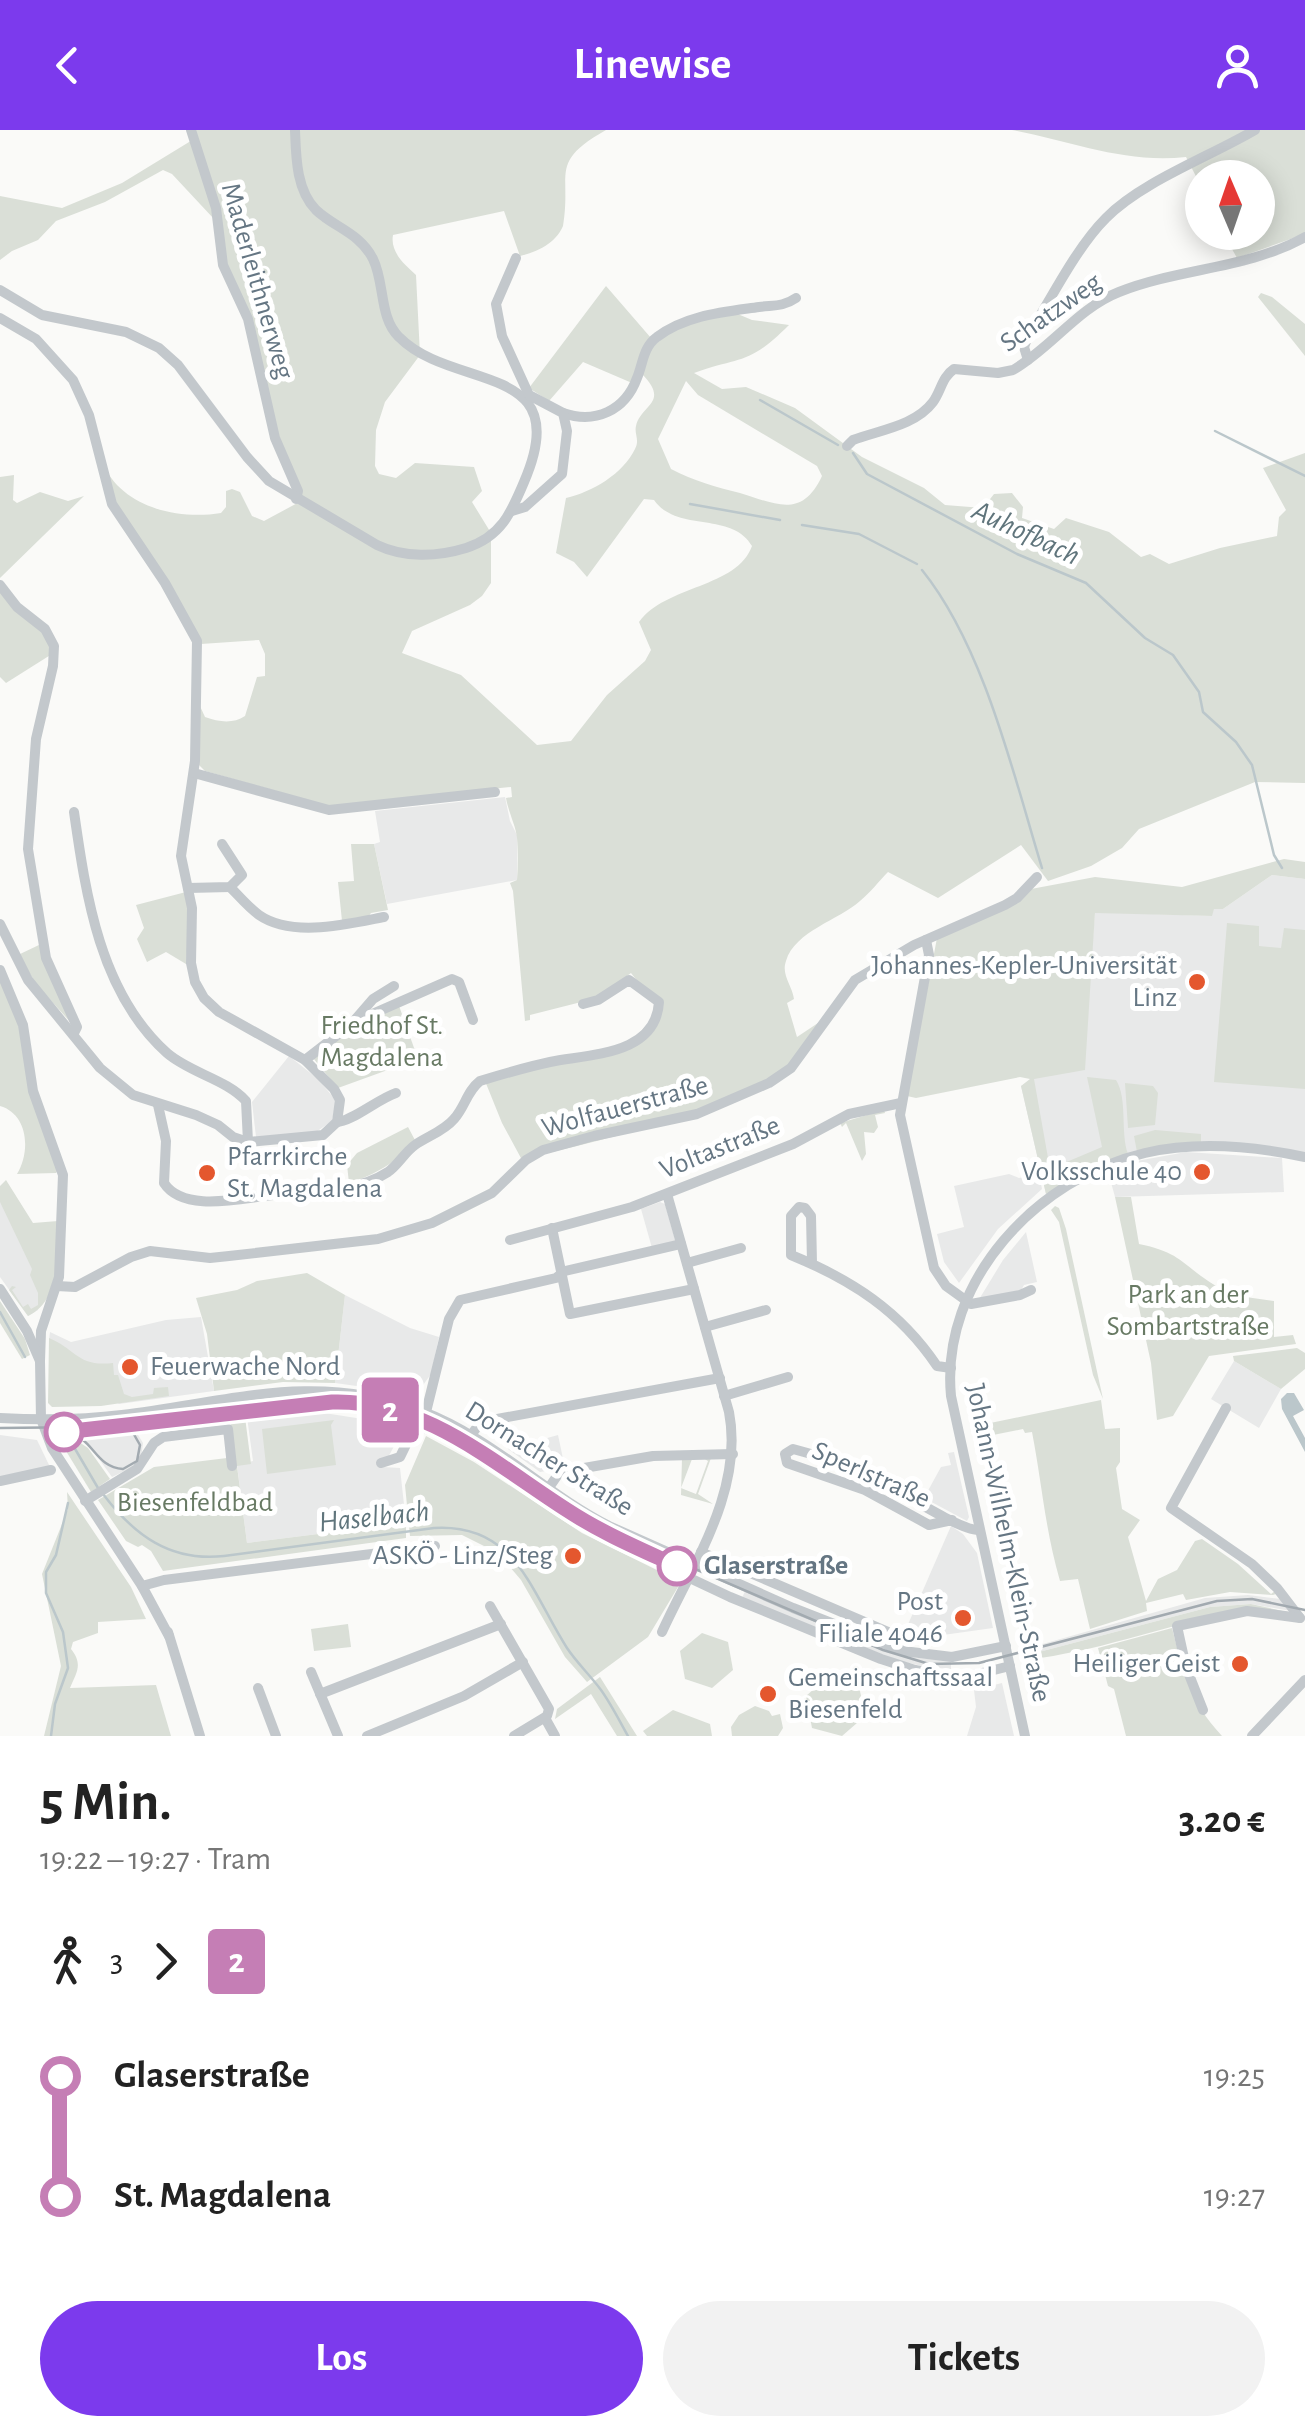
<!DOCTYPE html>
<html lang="de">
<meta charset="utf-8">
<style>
:root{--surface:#fff;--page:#f2f2f2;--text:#222;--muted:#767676;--accent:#7c3aed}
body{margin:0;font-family:"Alegreya Sans",sans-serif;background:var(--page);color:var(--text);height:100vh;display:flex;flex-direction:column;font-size:38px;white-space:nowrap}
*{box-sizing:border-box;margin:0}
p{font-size:32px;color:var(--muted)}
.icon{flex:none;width:55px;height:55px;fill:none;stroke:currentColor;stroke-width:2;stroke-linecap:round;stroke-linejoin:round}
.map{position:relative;height:1606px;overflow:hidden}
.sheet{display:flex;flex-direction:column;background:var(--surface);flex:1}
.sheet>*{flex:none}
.badge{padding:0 20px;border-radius:8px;font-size:35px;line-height:65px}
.needle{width:65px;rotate:358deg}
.fabs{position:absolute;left:1185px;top:30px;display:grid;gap:20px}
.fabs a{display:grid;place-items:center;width:90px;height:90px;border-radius:50%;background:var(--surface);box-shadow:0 5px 25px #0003;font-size:50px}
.map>.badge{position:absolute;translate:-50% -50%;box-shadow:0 0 0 5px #fff}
.legs{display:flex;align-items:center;gap:15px;height:110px;padding:0 40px;font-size:32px}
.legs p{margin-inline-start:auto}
.head{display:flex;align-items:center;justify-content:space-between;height:170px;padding:0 40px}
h1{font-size:55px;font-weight:600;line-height:75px}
.cta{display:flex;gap:20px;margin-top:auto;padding:20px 40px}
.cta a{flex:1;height:115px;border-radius:60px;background:var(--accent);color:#fff;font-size:40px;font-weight:600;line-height:115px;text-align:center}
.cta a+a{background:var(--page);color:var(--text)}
ul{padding:0 40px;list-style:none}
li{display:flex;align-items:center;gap:35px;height:120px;font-size:38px}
li i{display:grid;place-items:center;width:15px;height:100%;margin:0 12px;background:currentColor}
li i::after{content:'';width:25px;height:25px;margin:-12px;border:8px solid;border-radius:50%;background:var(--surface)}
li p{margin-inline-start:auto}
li:first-child i{background:linear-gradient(#0000 50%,currentColor 0)}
li:last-child i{background:linear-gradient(currentColor 50%,#0000 0)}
header{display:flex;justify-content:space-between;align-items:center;height:130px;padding:0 40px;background:var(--accent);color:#fff;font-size:45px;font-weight:600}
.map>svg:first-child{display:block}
</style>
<header><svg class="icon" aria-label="back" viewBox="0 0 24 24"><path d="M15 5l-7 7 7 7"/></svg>Linewise<svg class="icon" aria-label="person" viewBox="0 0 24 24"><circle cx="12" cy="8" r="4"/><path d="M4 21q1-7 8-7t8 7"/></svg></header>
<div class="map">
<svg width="1305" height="1606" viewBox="0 0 1305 1606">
<rect width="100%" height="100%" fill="#fafaf8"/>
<g fill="#e8e9e9">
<polygon points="505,667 510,691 517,705 517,750 387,774 374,714 380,712 375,681"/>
<polygon points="1272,745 1305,749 1305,1023 1171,1015 1046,1064 1021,956 1084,918 1095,782 1211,786 1214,778 1223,779"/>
<polygon points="289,926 318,949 333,967 336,972 332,991 316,1002 256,1007 252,972"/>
<polygon points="1186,1022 1282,1028 1284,1062 1115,1067 1109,1045 1132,1038 1131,1032"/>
<polygon points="1009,1044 1019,1048 1039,1044 1042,1059 998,1099 959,1153 944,1132 937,1104 964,1097 954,1056"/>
<polygon points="0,1065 45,1154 38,1180 28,1186 0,1147"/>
<polygon points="660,1072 665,1074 676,1113 652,1118 641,1079"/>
<polygon points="1026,1102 1037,1152 1024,1155 1020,1162 978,1171 1003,1130"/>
<polygon points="345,1165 410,1198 439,1207 431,1244 413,1269 378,1259 335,1253"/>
<polygon points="201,1187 214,1261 119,1274 49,1210 50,1202 71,1212 166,1190"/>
<polygon points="1234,1231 1281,1259 1259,1298 1211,1269"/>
<polygon points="336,1265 358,1266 445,1294 642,1413 638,1421 599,1401 485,1326"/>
<polygon points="288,1267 348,1279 350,1282 284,1280 230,1286 231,1275"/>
<polygon points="218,1276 224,1279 225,1287 102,1301 101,1293"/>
<polygon points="318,1282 388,1293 402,1301 383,1337 400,1338 406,1393 247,1413 237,1335 253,1331 247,1287"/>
<polygon points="135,1300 143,1313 141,1329 139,1334 112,1347 89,1315 78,1307"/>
<polygon points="0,1305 37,1310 50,1337 0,1347"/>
<polygon points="558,1305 565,1338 540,1342 508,1319"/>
<polygon points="954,1322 969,1387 967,1391 924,1368 941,1337 951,1335 948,1323"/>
<polygon points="951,1396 963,1404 977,1423 993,1498 943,1505 906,1499"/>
<polygon points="746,1459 917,1528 951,1530 951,1542 899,1531 742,1468"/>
<polygon points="1248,1465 1281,1469 1291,1481 1251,1474 1210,1477 1020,1527 1018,1521 1205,1468"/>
<polygon points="1002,1553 1014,1606 967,1606 976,1577 974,1560"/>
</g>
<g fill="#dadfd7" fill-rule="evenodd">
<path d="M193 0H606C548 33 572 42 563 96 556 113 537 122 520 126L504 81 393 105C390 122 404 134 416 145L420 225 385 272 376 300 375 336 379 344 396 348 415 333 474 337 482 361 472 372 491 403V453L482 466 470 475 412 501 402 523 461 545 537 615 571 611 607 565 645 531 651 520 639 492C666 455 737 458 752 416 732 381 677 403 654 370L644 369 587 447 574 432 556 423 566 368C592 362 623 344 635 319 640 310 634 304 636 296 641 274 671 273 641 243L647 221 678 196 733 182 752 190 789 195C748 236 742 226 694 243L722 259 746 257 795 278 862 327 924 358 945 375 983 378 994 364 1012 363 1023 377 1022 388 1054 399 1066 388 1109 402 1141 427 1150 424 1169 434 1220 418 1277 406 1279 387 1286 380 1263 338 1305 323V653L1255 652 1139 699 1122 718 1091 736 1048 751 1021 715 938 768 888 742C879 751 870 763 860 771 839 790 795 801 786 831 781 845 792 855 794 869L787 873 797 907 821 891C813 903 805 919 795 929 747 981 592 1011 522 1030L502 993 485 951 626 918 660 880 631 843 597 868 530 885V890L525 891 513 761 510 753 517 750C518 736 518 721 517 708 516 696 508 681 506 668L512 667 511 657 329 676 205 641 198 634 199 574 205 587C219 592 233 594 245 586L257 547 265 546V524L259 510 201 514 118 381 104 336C124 378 179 390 221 383L226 377V361L232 359 240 362 252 386 264 391 303 370 283 322 257 218 227 140 214 89 172 44 163 40 105 72 56 91 38 110 12 121 0 130V66L62 78 122 53 194 9ZM686 251 698 265 817 336 822 346C802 389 776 374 740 363 716 357 694 351 671 339L658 309Z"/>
<path d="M1012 0H1305V104L1237 128 1223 103 1258 102V48H1202V58L1186 27C1125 34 1071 11 1012 0Z"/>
<polygon points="606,156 651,208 632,253 583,232 549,271 529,258"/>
<polygon points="1261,163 1272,167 1305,194 1305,226 1258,167"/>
<polygon points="14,345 13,370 17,373 40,362 68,371 84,366 0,448 0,347"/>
<polygon points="0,459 45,501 52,524 6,553 0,547"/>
<polygon points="351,714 374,714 388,780 371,783 368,787 342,791 338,752 354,751"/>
<path d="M1284 729 1305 732V749L1272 745 1223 779H1214L1212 786 1095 783 1085 940 1034 949 1050 1039 1102 1017 1087 947 1116 950C1128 969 1120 1002 1128 1024L1046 1064 1021 956 1030 949 1020 947 916 968 907 966 937 808 1031 759 1095 747 1182 757Z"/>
<polygon points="186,762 190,782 186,834 166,822 147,832 137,809 144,798 136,775"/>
<polygon points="1227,793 1259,796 1259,816 1281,818 1284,798 1305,800 1305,959 1214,952"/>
<polygon points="41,814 73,895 37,855 18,825"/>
<path d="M0 848 14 879 58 1040 56 1043 17 1044C31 1021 28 984 0 976Z"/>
<polygon points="398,873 418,929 338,958 313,928 351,897"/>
<polygon points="1125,953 1153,956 1158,963 1155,995 1128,998"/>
<polygon points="884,980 885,983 875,985 878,997 874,1003 864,1002 866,1024 862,1031 846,993 842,997 840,993"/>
<path d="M408 997 416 1012C394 1033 377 1044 349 1053L347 1035 357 1023Z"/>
<polygon points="1155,1000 1201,1004 1201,1013 1137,1022 1134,1006"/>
<path d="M6 1050 33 1093 58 1091C57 1124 62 1169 28 1186L9 1160 12 1156 16 1157 12 1160 23 1177 28 1174 31 1179 38 1175V1163L30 1145 32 1139 0 1072V1056Z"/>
<path d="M1115 1067H1131L1139 1114C1184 1123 1183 1137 1218 1157 1234 1167 1255 1168 1274 1171V1207L1293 1205 1296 1214 1209 1226 1173 1286 1157 1290 1151 1233Z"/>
<polygon points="1055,1076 1059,1078 1066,1099 1103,1269 1093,1245 1059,1092 1051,1080"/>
<polygon points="307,1143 345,1165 335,1253 283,1252 214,1261 207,1204 196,1168 237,1160 257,1151"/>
<polygon points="0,1171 25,1209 30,1225 22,1229 0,1193"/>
<path d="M49 1208C76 1219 77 1237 113 1233L114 1245H118L124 1264 132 1267 153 1264 154 1258 168 1257 169 1266 101 1276 52 1277 48 1273Z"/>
<polygon points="1297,1218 1305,1223 1305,1239 1281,1259 1234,1231 1233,1226"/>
<path d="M1101 1270 1105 1299 1120 1298V1332L1116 1338 1122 1379 1140 1390 1128 1407 1146 1471 1158 1449 1177 1440 1195 1411 1202 1409 1238 1434 1271 1464 1275 1461 1276 1464 1273 1465 1230 1462 1186 1470 1183 1464 1146 1473 1147 1481 1090 1499 1078 1449 1060 1451C1045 1399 1042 1354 1032 1302L1025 1303 1023 1299 973 1309 971 1297Z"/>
<polygon points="245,1287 251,1334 237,1336 247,1413 406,1393 406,1408 163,1441 151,1421 142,1415 138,1417 126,1411 98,1370 154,1337 235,1327 230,1289"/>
<polygon points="334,1290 331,1295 336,1335 267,1344 262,1299"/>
<polygon points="426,1306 474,1332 582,1403 681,1452 648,1507 587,1552 565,1527 521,1450 498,1423 462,1405 410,1406 405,1355"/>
<polygon points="76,1310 88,1318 110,1349 91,1362 63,1316"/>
<polygon points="716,1327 711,1328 698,1364 713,1374 681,1365 682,1328 697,1328 692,1329 681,1358 696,1364 708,1331 703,1328"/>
<path d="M67 1362 131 1457 146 1489 98 1492V1503L73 1512 71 1519C83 1534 77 1542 70 1558L156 1555 171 1606H44L61 1536 42 1444 68 1379Z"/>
<path d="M1251 1474 1292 1483C1214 1475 1139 1511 1063 1524 1050 1527 1037 1528 1024 1530L1020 1527 1210 1477Z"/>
<polygon points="348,1494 351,1517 314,1521 311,1499"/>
<path d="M1172 1498C1184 1545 1189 1570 1222 1606H1126L1114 1559 1108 1556 1098 1518Z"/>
<polygon points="702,1503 728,1512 733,1540 712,1558 685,1549 680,1521"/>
<polygon points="830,1545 859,1556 865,1586 842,1606 812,1598 806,1566"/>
<polygon points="600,1547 637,1606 617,1606 591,1564 555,1589 557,1579"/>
<polygon points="755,1576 769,1581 772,1586 780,1584 783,1598 778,1606 732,1606 731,1597 739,1585"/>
<polygon points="673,1580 710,1594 712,1606 647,1606 643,1601"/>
</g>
<polygon fill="#bbc7cb" points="1287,1263 1294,1263 1304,1280 1293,1286 1305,1308 1305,1322 1282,1279 1281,1269"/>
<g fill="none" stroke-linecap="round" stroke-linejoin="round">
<g stroke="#bbc7cb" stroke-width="2.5">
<polyline points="760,270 838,315"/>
<polyline points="1215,301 1305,346"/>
<polyline points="853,323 867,344 1017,424 1086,453 1145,508 1173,525 1199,562 1203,582 1236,612 1252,635 1274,725 1282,738"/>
<polyline points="690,374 780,390"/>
<polyline points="802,395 859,404 917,434"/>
<path d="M922 440C984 517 1013 643 1042 738"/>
<polyline points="0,1182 25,1227"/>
<polyline points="71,1312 98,1358"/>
<path d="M103 1364C134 1405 170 1432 224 1426L434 1398C516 1393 531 1462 567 1518 577 1533 590 1545 601 1560 611 1574 619 1590 628 1606"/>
<polyline points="51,1606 55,1574 68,1538 63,1502 46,1463 46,1442 56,1425 68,1373"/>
</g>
<g stroke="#c3c8cc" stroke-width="10">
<polyline points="191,0 216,78 223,135 248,189 275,308 298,361 296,369"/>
<path d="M0 160 42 185 126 202 159 218 178 235 247 327 269 351 377 415C404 428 437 427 466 418 501 407 511 383 524 352 577 230 453 262 399 207 379 188 385 153 373 129 360 103 335 98 316 80 296 60 296 26 295 0"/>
<polyline points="0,188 36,209 73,250 89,285 112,374 165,453 197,511 195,631 181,726 192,778 191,833 195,852 204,868 219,882 305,930 334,959 340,970 337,992 323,1005 248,1012 233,1007 218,995 196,985 133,965 100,938 28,850 0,794"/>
<path d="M1028 230 1024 217 1028 206C1051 169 1076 118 1106 88 1141 52 1211 26 1255 0"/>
<path d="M563 283C595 294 625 281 637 248 643 234 643 217 657 207 686 185 724 182 759 177 773 175 783 177 796 168"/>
<path d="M847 316 853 310C879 300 915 296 933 272 941 261 942 247 954 239L998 243 1013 240C1051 218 1078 178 1119 162 1179 138 1248 139 1305 107"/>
<polyline points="512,381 525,377 562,344 567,301 563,283 529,265 502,206 496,174 516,128"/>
<polyline points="0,455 17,477 45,499 54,516 53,536 36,609 28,719 46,828 77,897 74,903"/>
<polyline points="194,643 329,680 495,662"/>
<path d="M74 682C86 766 100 863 167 923 190 943 226 949 246 971L248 1012"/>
<path d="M230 757C239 766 248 777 259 785 292 808 348 794 384 787"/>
<polyline points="188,758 230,757 242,745 222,714"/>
<polyline points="926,810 929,825 900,985 934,1138 946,1156 971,1174 1020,1165 1031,1160"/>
<polyline points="0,840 23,895 33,961 63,1045 59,1147 41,1201 40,1231"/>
<polyline points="354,891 373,869 394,856"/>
<polyline points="305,930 354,892 452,849 459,852 473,890"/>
<path d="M158 975 166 1011 164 1053C184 1084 245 1067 274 1065 311 1062 356 1063 388 1042 398 1035 405 1022 415 1015 428 1006 444 1001 454 989 465 977 467 961 480 951 503 944 526 937 550 932 588 924 656 926 659 872L629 850 598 870 583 874"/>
<path d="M337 992C351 992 378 969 396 963"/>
<polyline points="552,1098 570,1184 694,1159"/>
<polyline points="510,1110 632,1077 793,1014 849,984 901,973"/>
<polyline points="687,1133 741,1118"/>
<path d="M812 1133 811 1086 805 1078 799 1077 791 1086V1125C852 1150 900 1181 937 1236L951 1238"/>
<polyline points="57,1156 75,1157 131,1127 150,1121 210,1128 229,1126 378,1109 432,1093 492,1063 526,1030 543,1020 594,1006 697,984 769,953 791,938 855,850 914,815 1005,775 1017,768 1037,747"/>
<polyline points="0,1159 27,1201 40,1231 41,1289 52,1318 142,1456 169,1506"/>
<polyline points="705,1197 766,1180"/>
<polyline points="300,1264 405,1290 445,1306 609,1410 730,1467 881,1529 915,1540 949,1546 974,1545 1010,1536"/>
<polyline points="724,1266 788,1247"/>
<polyline points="1226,1278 1171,1378 1252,1434 1277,1458 1300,1488"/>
<polyline points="426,1282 449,1189 460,1170 556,1148 565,1141 681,1114"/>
<path d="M0 1288C40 1290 81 1290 122 1285 230 1272 314 1241 421 1281 491 1307 544 1363 609 1396L793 1478 903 1521 952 1527 1006 1516"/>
<polyline points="471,1305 481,1292 720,1248"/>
<polyline points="381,1333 400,1327 416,1294"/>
<polyline points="0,1351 51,1340"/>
<polyline points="548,1359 559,1343 567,1341 653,1326 733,1324"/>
<polyline points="85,1371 137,1339 154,1313 163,1307 228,1299 232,1336"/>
<path d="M952 1390 929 1395 865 1360 787 1333 785 1324 793 1319C819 1326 844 1333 868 1344 891 1355 959 1401 979 1400"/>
<polyline points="701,1422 907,1510 903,1521"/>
<polyline points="142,1456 164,1450 435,1416"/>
<polyline points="490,1476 549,1579 547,1586 514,1606"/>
<polyline points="168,1502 200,1606"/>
<path d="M662 1502C693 1434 744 1360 729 1282L667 1064"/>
<polyline points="311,1542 338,1606"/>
<polyline points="258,1558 276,1606"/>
<polyline points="320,1564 501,1494"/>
<polyline points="1203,1580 1186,1537 1177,1496 1247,1481 1300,1488"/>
<polyline points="545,1588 555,1606"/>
<polyline points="367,1606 464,1566 523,1532"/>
<path d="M1025 1606 951 1266C940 1151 1037 1048 1145 1023 1197 1011 1253 1016 1305 1027"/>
<polyline points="1252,1606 1305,1550"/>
</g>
<g stroke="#a2aab0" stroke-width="2.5">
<polyline points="0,1298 91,1297 327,1269 387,1275 428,1289 469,1310 569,1378 637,1414 883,1520 929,1534 979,1533 1217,1471 1252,1469 1305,1480"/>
<path d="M66 1302C94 1307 94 1337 123 1339L137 1331 140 1315 132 1301 115 1296"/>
</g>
</g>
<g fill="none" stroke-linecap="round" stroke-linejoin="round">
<defs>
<path id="line-1" d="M64 1302 332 1272C423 1269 495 1334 567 1380 602 1403 640 1419 677 1436"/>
</defs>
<use href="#line-1" stroke="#fff" stroke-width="22"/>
<use href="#line-1" stroke="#c57eb5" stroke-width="15"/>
</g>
<g fill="#e4572e" stroke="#fff" stroke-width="4">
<circle cx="1197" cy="852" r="10"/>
<circle cx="1202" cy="1042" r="10"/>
<circle cx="207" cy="1043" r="10"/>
<circle cx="130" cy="1237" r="10"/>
<circle cx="573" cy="1426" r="10"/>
<circle cx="963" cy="1488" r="10"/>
<circle cx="1240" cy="1534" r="10"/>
<circle cx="768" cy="1564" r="10"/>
</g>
<g fill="#fff" stroke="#c57eb5" stroke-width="5">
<circle cx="64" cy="1302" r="18"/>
<circle cx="677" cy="1436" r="18"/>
</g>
<g text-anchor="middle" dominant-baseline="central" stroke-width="10" stroke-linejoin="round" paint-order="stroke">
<g font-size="28" fill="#657683" stroke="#fff">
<text transform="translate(257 151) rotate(74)">Maderleithnerweg</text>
<text transform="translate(1051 183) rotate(-35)">Schatzweg</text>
<text transform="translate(625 977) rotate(-15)">Wolfauerstraße</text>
<text transform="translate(720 1018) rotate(-22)">Voltastraße</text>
<text transform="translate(549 1329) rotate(32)">Dornacher Straße</text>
<text transform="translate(871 1345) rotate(24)">Sperlstraße</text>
<text transform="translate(1008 1413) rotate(78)">Johann-Wilhelm-Klein-Straße</text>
</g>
<g font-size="28" fill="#657683" stroke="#fff" text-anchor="end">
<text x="1177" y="836">Johannes-Kepler-Universität<tspan x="1177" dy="32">Linz</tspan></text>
<text x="227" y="1027" text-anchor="start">Pfarrkirche<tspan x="227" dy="32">St. Magdalena</tspan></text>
<text x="1182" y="1042">Volksschule 40</text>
<text x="150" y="1237" text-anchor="start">Feuerwache Nord</text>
<text x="553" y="1426">ASKÖ - Linz/Steg</text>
<text x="943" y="1472">Post<tspan x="943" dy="32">Filiale 4046</tspan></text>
<text x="1220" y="1534">Heiliger Geist</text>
<text x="788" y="1548" text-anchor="start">Gemeinschaftssaal<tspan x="788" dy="32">Biesenfeld</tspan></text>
</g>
<g font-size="28" fill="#687a64" stroke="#fff">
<text x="382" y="896">Friedhof St.<tspan x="382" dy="32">Magdalena</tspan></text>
<text x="1188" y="1165">Park an der<tspan x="1188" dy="32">Sombartstraße</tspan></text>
<text x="195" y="1373">Biesenfeldbad</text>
</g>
<g font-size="28" font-weight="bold" fill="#657683" stroke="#fff" text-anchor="start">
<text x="704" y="1436">Glaserstraße</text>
</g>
<g font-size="30" font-style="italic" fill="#60757c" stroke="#fff">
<text transform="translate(1026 403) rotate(25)">Auhofbach</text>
<text transform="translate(374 1387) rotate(-6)">Haselbach</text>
</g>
</g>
</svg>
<div class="fabs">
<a><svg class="needle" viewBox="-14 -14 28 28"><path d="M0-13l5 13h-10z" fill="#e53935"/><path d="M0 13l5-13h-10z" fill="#767676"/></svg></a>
</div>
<b class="badge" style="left:390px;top:1280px;background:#c57eb5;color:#fff">2</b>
</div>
<section class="sheet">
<div class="head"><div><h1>5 Min.</h1><p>19:22 – 19:27 · Tram</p></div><b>3.20 €</b></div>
<div class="legs"><svg class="icon" aria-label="walk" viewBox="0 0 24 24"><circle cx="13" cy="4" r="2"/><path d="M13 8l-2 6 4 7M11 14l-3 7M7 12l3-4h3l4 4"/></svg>3<svg class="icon" aria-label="forward" viewBox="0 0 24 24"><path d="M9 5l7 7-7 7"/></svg><b class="badge" style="background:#c57eb5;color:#fff">2</b></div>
<ul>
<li><i style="color:#c57eb5"></i><b>Glaserstraße</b><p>19:25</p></li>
<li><i style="color:#c57eb5"></i><b>St. Magdalena</b><p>19:27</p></li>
</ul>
<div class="cta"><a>Los</a><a>Tickets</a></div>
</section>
